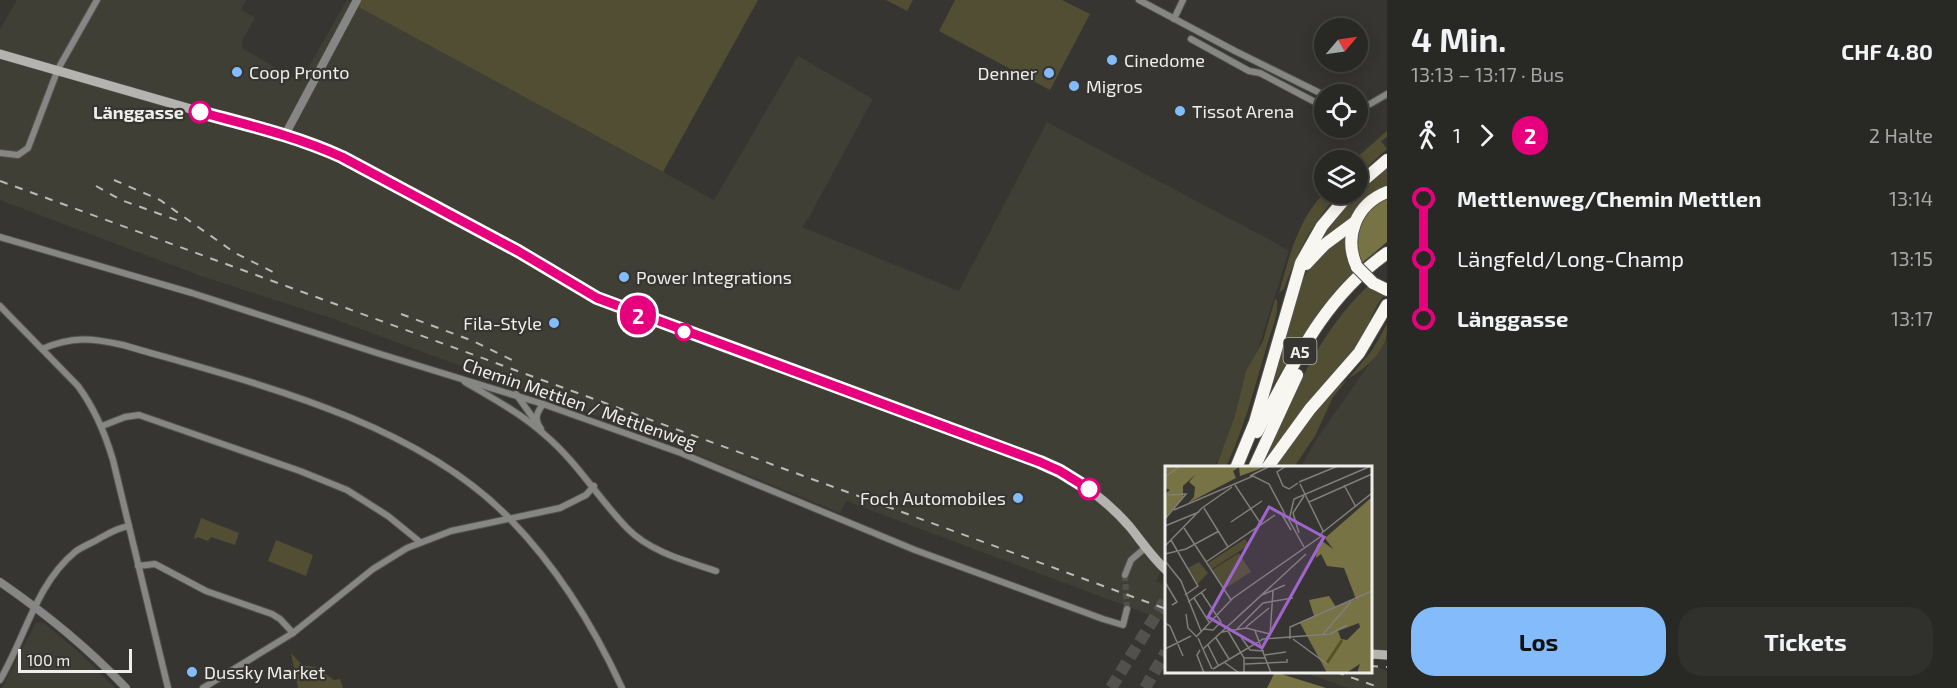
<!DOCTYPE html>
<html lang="de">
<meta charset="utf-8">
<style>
:root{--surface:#282825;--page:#30302d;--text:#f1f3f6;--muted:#a5a6a7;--line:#444442;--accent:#84bcfb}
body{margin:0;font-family:"Exo 2",sans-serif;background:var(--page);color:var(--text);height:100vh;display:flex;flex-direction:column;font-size:22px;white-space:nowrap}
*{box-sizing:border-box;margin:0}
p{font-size:20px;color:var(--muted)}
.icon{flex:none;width:33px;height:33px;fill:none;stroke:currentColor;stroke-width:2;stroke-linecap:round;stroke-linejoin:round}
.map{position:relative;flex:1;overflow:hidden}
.panel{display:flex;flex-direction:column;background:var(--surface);width:570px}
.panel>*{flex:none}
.badge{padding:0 12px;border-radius:20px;font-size:21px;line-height:39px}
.needle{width:39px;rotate:61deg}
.controls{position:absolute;left:1314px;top:18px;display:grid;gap:12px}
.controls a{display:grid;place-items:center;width:54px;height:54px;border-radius:50%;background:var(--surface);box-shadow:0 3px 15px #0003,0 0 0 2px var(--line);font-size:30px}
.scale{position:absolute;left:18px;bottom:15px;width:114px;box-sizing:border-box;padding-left:6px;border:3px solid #eeeeeb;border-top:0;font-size:16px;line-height:21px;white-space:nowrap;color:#eeeeeb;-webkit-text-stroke:4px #363531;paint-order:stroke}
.map>.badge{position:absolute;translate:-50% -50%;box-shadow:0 0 0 3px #fff}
.legs{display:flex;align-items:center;gap:9px;height:66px;padding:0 24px;font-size:20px}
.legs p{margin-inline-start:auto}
.summary{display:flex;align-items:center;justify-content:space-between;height:102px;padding:0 24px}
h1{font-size:33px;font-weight:700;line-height:45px}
.action{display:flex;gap:12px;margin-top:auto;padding:12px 24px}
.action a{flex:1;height:69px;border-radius:24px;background:var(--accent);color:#111;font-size:24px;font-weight:700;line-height:69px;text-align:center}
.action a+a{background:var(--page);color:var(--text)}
ul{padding:0 24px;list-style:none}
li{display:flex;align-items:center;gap:21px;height:60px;font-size:22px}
li i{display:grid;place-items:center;width:9px;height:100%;margin:0 8px;background:currentColor}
li i::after{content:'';width:15px;height:15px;margin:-8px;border:4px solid;border-radius:50%;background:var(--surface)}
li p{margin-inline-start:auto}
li:first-child i{background:linear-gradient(#0000 50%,currentColor 0)}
li:last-child i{background:linear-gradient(currentColor 50%,#0000 0)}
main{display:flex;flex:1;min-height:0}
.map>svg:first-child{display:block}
</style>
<main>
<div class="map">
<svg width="1387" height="688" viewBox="0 0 1387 688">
<rect width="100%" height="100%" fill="#363531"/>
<g fill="#403f35">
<polygon points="17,0 246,0 241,10 255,18 242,41 242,48 300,82 347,0 714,200 798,56 873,99 809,217 802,227 959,291 1047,122 1272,241 1289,251 1236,419 1223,450 1214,467 1166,468 1166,560 1156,581 1166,586 1166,621 846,501 840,513 679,447 334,319 201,276 0,200 0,29"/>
<polygon points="1387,339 1387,655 1371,654 1370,468 1300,468 1318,437"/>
<polygon points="38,622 45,624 83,656 115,688 2,688 35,624"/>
<polygon points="1371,665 1387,671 1387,688 1348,688 1303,672 1370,672"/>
</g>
<g fill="#514e33">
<polygon points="357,0 758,0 663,172 355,5"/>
<polygon points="886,0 913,0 907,11"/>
<polygon points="955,0 1062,0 1090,14 1050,90 939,31"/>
<polygon points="1387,131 1387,137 1381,141 1387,149 1358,175 1358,160 1354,160"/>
<polygon points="1387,165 1387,186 1367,196 1358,205 1348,220 1318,241 1354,194 1358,194 1358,190"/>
<path d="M1324 193 1339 194C1313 221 1296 254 1284 289L1279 293C1289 257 1298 220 1324 193Z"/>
<path d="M1345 237 1347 259 1353 274 1320 310 1271 388C1278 358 1296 281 1315 259 1323 250 1335 244 1345 237Z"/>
<path d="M1367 287 1384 296C1372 309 1368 330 1358 345 1329 386 1295 423 1264 462 1291 400 1317 334 1367 287Z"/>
<path d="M1275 299 1277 300C1279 314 1271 331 1267 345 1255 387 1244 428 1226 467H1216L1235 416 1246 371 1263 341Z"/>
<path d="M1387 324C1387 328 1387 335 1386 339 1380 355 1364 370 1349 378L1373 349Z"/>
<path d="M1347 380 1333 397 1315 436 1294 467H1275C1293 442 1323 397 1347 380Z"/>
<polygon points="201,518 239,533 235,545 211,537 208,541 197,537 196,539 194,538"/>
<polygon points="276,540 313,555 306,576 268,561"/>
<polygon points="291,653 302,665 315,667 334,680 340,679 343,688 298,688"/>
</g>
<g fill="#787345">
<path d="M1387 197V242L1362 263C1354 246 1355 227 1367 212 1371 206 1381 202 1387 197Z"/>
<polygon points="1275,672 1326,688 1267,688"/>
</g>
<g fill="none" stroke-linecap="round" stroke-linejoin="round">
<polyline stroke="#52514d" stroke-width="6" stroke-dasharray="6 3" stroke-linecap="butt" points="1125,575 1127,609"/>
<g stroke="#52514d" stroke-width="12" stroke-dasharray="12 6" stroke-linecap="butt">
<polyline points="1111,688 1166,599"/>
<polyline points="1145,688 1166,652"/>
</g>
<defs>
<g id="minor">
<polyline points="1139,0 1235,51 1324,95"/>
<polyline points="1174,19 1183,0"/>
<polyline points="1191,39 1249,71 1260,73 1315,102 1324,103"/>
<polyline points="1358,106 1370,104 1387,94"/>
<polyline points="0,153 18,155 28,148 58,69 97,0"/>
<polyline points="0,237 192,293 377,353 543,404 681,453 915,550 1103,619 1123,625 1127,609"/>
<path d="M0 306 78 386C95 409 105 433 113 460L168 688"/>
<path d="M42 349C72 336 92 338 123 345 250 382 414 420 509 518 556 566 594 627 622 688"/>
<path d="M465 382C492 398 522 414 545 435 577 462 598 498 627 528 650 552 686 561 716 571"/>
<polyline points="516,394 536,422"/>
<polyline points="102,426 125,417 139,415 300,471 347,490 388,516 420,542"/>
<path d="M541 429C534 419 536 414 543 404"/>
<polyline points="138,566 155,564 206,591 272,614 280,619 293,633"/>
<polyline points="1125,575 1131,560 1145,548"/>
<path d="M0 680C25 638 36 584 75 552 80 548 89 544 95 541 106 535 116 528 129 526"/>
<polyline points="203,688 293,633 373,569 407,548 451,531 560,508 586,495 594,486"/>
</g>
<g id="tertiary">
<polyline points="285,135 357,0"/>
<path d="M0 582C45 613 88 648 126 688"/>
</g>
<g id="secondary">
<path d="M0 54 316 145 518 251 597 298 1060 471C1087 486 1110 504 1130 527 1142 542 1152 557 1166 570"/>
<polyline points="1370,654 1387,655"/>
</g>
<g id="motorway">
<polyline points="1358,185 1387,160"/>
<polyline points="1306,264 1324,245 1355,222"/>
<path d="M1357 267C1343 237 1356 204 1387 192"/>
<polyline points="1373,283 1387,290"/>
<path d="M1257 432C1294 364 1322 299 1387 253"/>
<polyline points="1236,468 1255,422 1301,263 1322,226 1349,194"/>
<polyline points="1254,468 1297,375"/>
<polyline points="1267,468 1310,409 1359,353 1387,305"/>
</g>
</defs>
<use href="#minor" stroke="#53534f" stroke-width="8"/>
<use href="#tertiary" stroke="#53534f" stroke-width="9"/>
<use href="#secondary" stroke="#53534f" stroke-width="10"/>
<use href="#motorway" stroke="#53534f" stroke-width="14"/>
<use href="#minor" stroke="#868684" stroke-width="6"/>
<use href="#tertiary" stroke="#868684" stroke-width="8"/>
<use href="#secondary" stroke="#b4b3b0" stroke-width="9"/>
<use href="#motorway" stroke="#f7f6f1" stroke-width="12"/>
<g stroke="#bab9b6" stroke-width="2" stroke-dasharray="8 8" stroke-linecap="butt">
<polyline points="114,180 160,200 235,253 279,275"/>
<polyline points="0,181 1166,609"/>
<polyline points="96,186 121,200 182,222"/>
<polyline points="401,314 473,341 514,361"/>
<polyline points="1370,666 1387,667"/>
<polyline points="1336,672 1381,688"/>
</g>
<defs>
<polyline id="motorway-bridge" points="1357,267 1373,283"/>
</defs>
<use href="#motorway-bridge" stroke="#53534f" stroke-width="14" stroke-linecap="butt"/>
<use href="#motorway-bridge" stroke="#f7f6f1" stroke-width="12"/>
</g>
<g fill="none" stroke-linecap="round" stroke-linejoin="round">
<defs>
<path id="line-1" d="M200 112C248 125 296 136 342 157L518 251 597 298 1040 462 1060 471 1089 489"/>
</defs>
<use href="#line-1" stroke="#fff" stroke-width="14"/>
<use href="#line-1" stroke="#e6007e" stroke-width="9"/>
</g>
<g fill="#84bcfb" stroke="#363531" stroke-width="2">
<circle cx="1112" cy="60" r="6"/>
<circle cx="237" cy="72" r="6"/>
<circle cx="1049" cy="73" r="6"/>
<circle cx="1074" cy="86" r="6"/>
<circle cx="1180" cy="111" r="6"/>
<circle cx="624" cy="277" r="6"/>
<circle cx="554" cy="323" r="6"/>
<circle cx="1018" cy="498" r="6"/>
<circle cx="192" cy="672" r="6"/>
</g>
<g fill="#fff" stroke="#e6007e" stroke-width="3">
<circle cx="200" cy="112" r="10"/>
<circle cx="684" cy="332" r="8"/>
<circle cx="1089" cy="489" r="10"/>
</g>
<g text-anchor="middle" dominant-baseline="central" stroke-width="4.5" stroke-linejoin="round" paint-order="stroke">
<rect fill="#363531" stroke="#b7b6b3" stroke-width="1.5" x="1283.5" y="338" width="33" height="26" rx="4.5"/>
<g font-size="16" font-weight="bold" fill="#eeeeeb">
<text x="1300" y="351">A5</text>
</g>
<g font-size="18" fill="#eeeeeb" stroke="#363531" text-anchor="start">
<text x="1124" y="60">Cinedome</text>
<text x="249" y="72">Coop Pronto</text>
<text x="1037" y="73" text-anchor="end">Denner</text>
<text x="1086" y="86">Migros</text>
<text x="1192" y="111">Tissot Arena</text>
<text x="636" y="277">Power Integrations</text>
<text x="542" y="323" text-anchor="end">Fila-Style</text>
<text x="1006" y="498" text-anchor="end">Foch Automobiles</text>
<text x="204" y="672">Dussky Market</text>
</g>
<g font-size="18" font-weight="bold" fill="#eeeeeb" stroke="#363531" text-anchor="end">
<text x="184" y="112">Länggasse</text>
</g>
<g font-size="18" fill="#eeeeeb" stroke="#363531">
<text transform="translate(580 403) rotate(19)">Chemin Mettlen / Mettlenweg</text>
</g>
</g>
<g transform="translate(1165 466)">
<rect width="207" height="207" fill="#363531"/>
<path d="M80 73 84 79 47 103 43 97ZM74 87 86 106 59 123 47 104ZM34 96 43 107 33 118 23 102Z" fill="#514e33"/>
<path d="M0 0H103L75 10 74 1 68 5 71 12 23 37 29 31 30 21 24 16 31 8 18 20V31L0 52V28L5 24 0 22ZM207 31V207H192L195 198 181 207H162L135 157 149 150 144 134 164 130 171 141 191 133 179 102 162 100 156 88 151 92 152 79 157 75 168 83 160 72ZM194 157 195 161 182 174 176 173 173 165Z" fill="#787345" fill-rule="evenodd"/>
<path fill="none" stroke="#575224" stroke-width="3" d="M162 197 177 174"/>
<path fill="none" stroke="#807f7b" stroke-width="1.5" d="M121 0 112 6 118 20 124 23 133 17M85 10 105 0M0 11 15 0M134 16 173 0M70 19 96 58M179 19 191 41M144 36 207 8M39 42 63 81M9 44 88 10 104 18 120 48M116 47 126 64M0 53 21 28 3 29M66 56 97 35M0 60 34 46M19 62 66 134M158 66 207 27M134 67 128 47 139 30M6 74 33 120 20 129M0 80 37 42 67 21M139 81 124 54 129 33 206 0M0 88 21 83 54 65M0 95 16 115 36 165M41 96 110 49M0 116 12 136 7 139M36 126 56 156 48 164 38 163M97 129 120 119M29 132 44 156M23 136 41 123M21 148 23 162 32 171M0 157 5 160 18 190M81 161 104 142M72 163 98 137 128 132M63 165 79 192V207M90 165 106 207M57 166 81 162 105 168M158 168 186 136M105 169 108 125M32 170 68 132 155 71 158 65 135 18M76 171 85 184 99 185M33 172 47 203M51 172 64 193M125 173V161L207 125M128 173 162 198M43 179 53 199M0 183 26 170M38 183 141 88M35 184 32 189 39 207M100 189 121 186M79 192H100M59 196 74 207M80 198 122 196V193M48 203 98 173 165 168 182 159"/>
<path fill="#9e66cc" fill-opacity="0.15" stroke="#9e66cc" stroke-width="3" d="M104 41 159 71 97 182 43 151Z"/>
<rect width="207" height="207" fill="none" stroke="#eeeeeb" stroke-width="3"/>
</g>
</svg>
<div class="controls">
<a><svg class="needle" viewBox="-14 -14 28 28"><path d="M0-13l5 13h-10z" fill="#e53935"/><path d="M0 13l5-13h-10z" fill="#a5a6a7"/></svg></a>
<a><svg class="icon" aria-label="locate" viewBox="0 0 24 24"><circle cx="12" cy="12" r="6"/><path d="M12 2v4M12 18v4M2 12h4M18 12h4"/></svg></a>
<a><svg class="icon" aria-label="layers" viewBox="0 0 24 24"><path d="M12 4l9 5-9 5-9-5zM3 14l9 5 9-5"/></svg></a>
</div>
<div class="scale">100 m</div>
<b class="badge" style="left:638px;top:315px;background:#e6007e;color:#fff">2</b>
</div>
<section class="panel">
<div class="summary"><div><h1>4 Min.</h1><p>13:13 – 13:17 · Bus</p></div><b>CHF 4.80</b></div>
<div class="legs"><svg class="icon" aria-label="walk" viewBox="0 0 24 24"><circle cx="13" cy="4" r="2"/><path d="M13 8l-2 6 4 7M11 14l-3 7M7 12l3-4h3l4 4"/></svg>1<svg class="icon" aria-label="forward" viewBox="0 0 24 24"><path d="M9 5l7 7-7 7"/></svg><b class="badge" style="background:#e6007e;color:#fff">2</b><p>2 Halte</p></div>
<ul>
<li><i style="color:#e6007e"></i><b>Mettlenweg/Chemin Mettlen</b><p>13:14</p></li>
<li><i style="color:#e6007e"></i><span>Längfeld/Long-Champ</span><p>13:15</p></li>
<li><i style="color:#e6007e"></i><b>Länggasse</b><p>13:17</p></li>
</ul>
<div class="action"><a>Los</a><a>Tickets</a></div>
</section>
</main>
